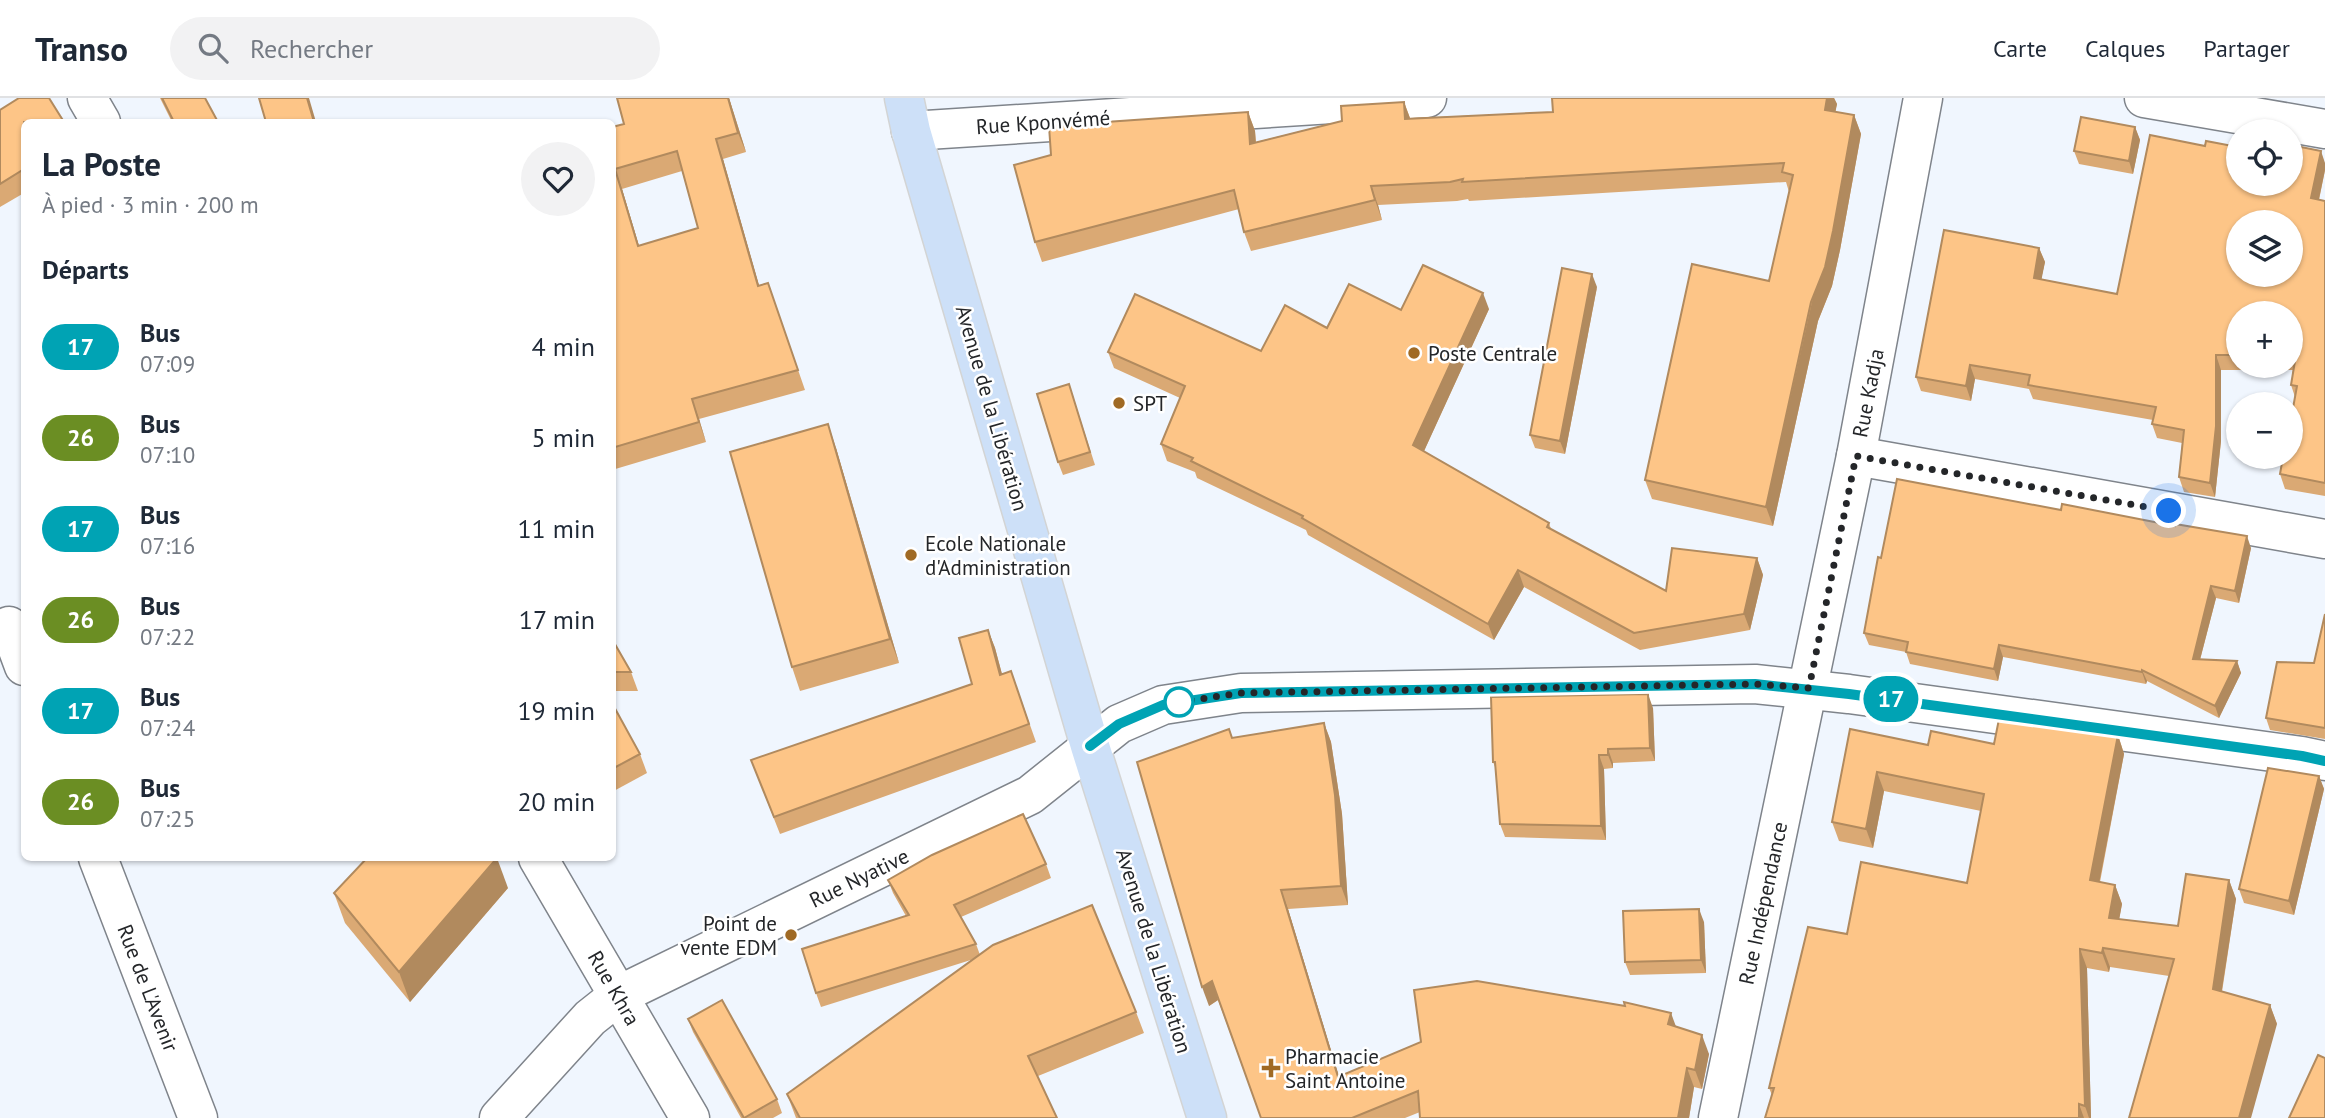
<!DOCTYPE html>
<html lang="fr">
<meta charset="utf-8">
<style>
:root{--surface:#fff;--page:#f2f2f3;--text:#1f2937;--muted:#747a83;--line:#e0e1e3}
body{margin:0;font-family:"PT Sans",sans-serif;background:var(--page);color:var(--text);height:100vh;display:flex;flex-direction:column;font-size:26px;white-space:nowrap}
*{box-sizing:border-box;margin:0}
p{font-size:23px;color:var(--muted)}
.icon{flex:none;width:38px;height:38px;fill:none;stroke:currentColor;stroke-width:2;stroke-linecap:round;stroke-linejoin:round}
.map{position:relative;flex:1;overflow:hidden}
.sheet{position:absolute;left:21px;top:21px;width:595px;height:742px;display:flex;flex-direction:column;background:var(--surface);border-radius:10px;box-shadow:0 2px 5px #0004}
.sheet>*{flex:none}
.badge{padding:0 14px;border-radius:23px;font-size:24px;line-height:46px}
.controls{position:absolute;left:2226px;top:21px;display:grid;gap:14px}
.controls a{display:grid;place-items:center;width:77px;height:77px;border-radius:50%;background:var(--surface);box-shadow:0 2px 5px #0004;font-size:35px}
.you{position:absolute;width:35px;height:35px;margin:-18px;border:5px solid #fff;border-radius:50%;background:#1a73e8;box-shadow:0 0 0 10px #1a73e833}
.map>.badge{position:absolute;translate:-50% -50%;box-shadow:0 0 0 4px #fff}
h2{padding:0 21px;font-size:26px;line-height:63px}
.round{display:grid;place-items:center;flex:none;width:74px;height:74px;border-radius:37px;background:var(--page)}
.headline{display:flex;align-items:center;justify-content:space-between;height:119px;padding:0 21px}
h1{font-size:33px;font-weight:700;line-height:52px}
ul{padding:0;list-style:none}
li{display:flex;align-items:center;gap:21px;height:91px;padding:0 21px}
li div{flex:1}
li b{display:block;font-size:26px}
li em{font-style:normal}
li .badge{min-width:77px;font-weight:700;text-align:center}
header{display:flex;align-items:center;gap:42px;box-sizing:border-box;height:98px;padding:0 35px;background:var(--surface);border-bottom:2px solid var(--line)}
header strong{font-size:33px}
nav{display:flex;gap:38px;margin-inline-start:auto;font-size:24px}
.search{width:490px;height:63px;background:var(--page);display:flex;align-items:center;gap:18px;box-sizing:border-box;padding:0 24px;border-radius:38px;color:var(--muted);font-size:26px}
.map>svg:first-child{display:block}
</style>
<header>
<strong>Transo</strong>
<div class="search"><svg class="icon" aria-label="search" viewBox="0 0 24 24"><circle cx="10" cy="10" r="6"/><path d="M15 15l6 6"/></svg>Rechercher</div>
<nav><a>Carte</a><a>Calques</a><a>Partager</a></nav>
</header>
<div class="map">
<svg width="2325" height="1020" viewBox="0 0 2325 1020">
<rect width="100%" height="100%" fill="#f0f6fe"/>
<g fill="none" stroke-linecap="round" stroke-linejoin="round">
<defs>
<g id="minor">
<polyline points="87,0 101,24"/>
<polyline points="2144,0 2325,31"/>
<polyline points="911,33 1427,0"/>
<polyline points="1856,358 2325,441"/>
<polyline points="9,528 24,568"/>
<polyline points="98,760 198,1020"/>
<polyline points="538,760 690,1020"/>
<polyline points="499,1020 590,920 619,897 1030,697 1119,626 1163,607 1241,595 1755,586 1849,596 2302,658 2325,663"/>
<polyline points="1718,1020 1856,358 1923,0"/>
</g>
<polyline id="major" points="904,0 911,33 1090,648 1207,1020"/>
</defs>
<use href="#minor" stroke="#7f848b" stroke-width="41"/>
<use href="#major" stroke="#d3d4d4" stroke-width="41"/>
<use href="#minor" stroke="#fff" stroke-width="38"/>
<use href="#major" stroke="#cde0f8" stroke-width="38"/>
</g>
<g fill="#daa974" fill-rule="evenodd">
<polygon points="160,0 205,0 218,24 172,24"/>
<path d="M729 0 746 54 723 61 759 188 768 185 805 292 699 321 706 344 612 372V29ZM682 73 698 130 639 148 622 91Z"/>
<polygon points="1555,0 1834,0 1837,6 1835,14 1854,17 1861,36 1840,152 1832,188 1818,223 1773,428 1652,401 1645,382 1769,183 1789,94 1786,84 1469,103 1468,101 1457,103 1378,107 1382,122 1251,153 1244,134 1239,111 1042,164 1035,144 1248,14 1255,33 1256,44 1342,23 1404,4 1410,20 1553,14"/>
<polygon points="0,12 24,24 24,95 0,109"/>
<polygon points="2135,29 2140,42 2133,76 2079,66 2074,53"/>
<path d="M2325 72 2319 102 2325 103V398L2285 391 2280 376 2295 299 2291 287 2293 272H2221V343L2215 399 2184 394 2179 379 2182 345 2157 340 2152 326 2153 322 2033 301 2029 291 1975 281 1971 303 1921 293 1916 279 2039 150 2045 164 2041 181 2117 196ZM2238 215H2291V268H2238Z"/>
<polygon points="1597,189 1565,356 1535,350 1530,337"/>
<polygon points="1489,211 1424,353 1549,425 1551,431 1666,493 1757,460 1763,477 1750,532 1640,552 1524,489 1494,542 1308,437 1306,432 1197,380 1195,374 1167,363 1161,346 1180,300 1114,270 1108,254 1261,253 1327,230 1401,212"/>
<polygon points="1069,286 1095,367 1063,377 1058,364"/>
<polygon points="836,350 899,565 800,593 792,569"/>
<polygon points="2251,450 2239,505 2216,500 2200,562 2237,563 2241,575 2219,620 2147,583 2146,586 2003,559 1998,583 1910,566 1906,554 1869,547 1864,535 1881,460"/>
<polygon points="2325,516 2325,641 2270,632 2266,620 2314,565"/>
<polygon points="988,532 995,550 1002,576 1011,573 1036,644 780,736 758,680 972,586"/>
<polygon points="612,541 631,574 638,593 612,593"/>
<polygon points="612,605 640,656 647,675 612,694"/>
<polygon points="1653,610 1655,663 1613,665 1613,670 1604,671 1606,742 1505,739 1500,726 1496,671 1493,664"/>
<polygon points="1324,625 1331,644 1342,716 1348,807 1288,811 1339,979 1676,929 1709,956 1702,991 1694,989 1689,1020 1420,1020 1420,1014 1405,1020 1261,1020 1218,902 1209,908 1229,631 1232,640"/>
<polygon points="1850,631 1928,647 1994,646 2118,637 2124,656 2100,784 2115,787 2122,806 2119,821 2178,828 2229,782 2236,801 2222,894 2270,907 2277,926 2169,878 2110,869 2109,874 2087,870 2091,1020 1765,1020 1772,997 1769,990 1847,836 1967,785 1981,713 1884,693 1873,750 1839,743 1832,724"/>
<polygon points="2319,678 2324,691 2294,817 2244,805 2239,791"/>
<polygon points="1046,766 1051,780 961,819 976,846 980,857 1136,914 1144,935 1038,978 1057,1020 796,1020 787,996 974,861 821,909 816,895 906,818 893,795 888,782"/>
<polygon points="508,790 410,904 345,825 334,795"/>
<polygon points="1704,824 1706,875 1630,877 1625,864"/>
<polygon points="688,921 777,1001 782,1015 773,1020 741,1020 693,934"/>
</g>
<g fill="#b18a5e">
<polygon points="307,0 309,0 316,24 314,24"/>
<polygon points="728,0 729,0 746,54 738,35"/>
<polygon points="1827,0 1834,0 1837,6 1832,31 1825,12"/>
<polygon points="1404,4 1411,23 1405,21"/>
<polygon points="1248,14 1255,33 1257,65 1250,46"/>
<polygon points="1854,17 1861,36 1840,152 1832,188 1818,223 1773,428 1766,409"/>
<polygon points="2135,29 2140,42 2133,76 2129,63"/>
<polygon points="716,41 723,61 765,208 758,188"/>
<polygon points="2321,53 2325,65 2325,72 2316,115 2311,100"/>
<polygon points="615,71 622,91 645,168 638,148"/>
<polygon points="1371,88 1378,107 1382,122 1375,102"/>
<polygon points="2039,150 2045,164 2039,194 2034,180"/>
<polygon points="1592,176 1597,189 1565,356 1560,343"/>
<polygon points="1483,195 1489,211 1419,364 1413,347"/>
<polygon points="2216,257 2221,272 2221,343 2215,399 2210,385"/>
<polygon points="1970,267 1975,281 1971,303 1966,288"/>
<polygon points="692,301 699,321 706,344 699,324"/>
<polygon points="828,326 836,350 899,565 890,541"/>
<polygon points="2247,438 2251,450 2239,505 2235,493"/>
<polygon points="1757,460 1763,477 1750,532 1744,516"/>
<polygon points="1518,472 1524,489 1494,542 1488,526"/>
<polygon points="2211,488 2216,500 2197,573 2193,561"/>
<polygon points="988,532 995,550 1007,595 1000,577"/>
<polygon points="1999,547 2003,559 1998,583 1994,571"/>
<polygon points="2237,563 2241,575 2219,620 2215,608"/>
<polygon points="2142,572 2147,583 2146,586 2142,574"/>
<polygon points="1648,596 1653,610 1655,663 1650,650"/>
<polygon points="1324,625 1331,644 1342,716 1348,807 1341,788"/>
<polygon points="2118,637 2124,656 2096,801 2090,782"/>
<polygon points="1608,651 1613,665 1613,670 1608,657"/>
<polygon points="1599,657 1604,671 1606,742 1601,728"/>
<polygon points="1877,674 1884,693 1873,750 1866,731"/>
<polygon points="2319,678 2324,691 2294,817 2289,803"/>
<polygon points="497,760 508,790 410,904 399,874"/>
<polygon points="2229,782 2236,801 2219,910 2213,891"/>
<polygon points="2115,787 2122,806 2116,839 2109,820"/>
<polygon points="1281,792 1288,811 1345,998 1338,979"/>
<polygon points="1699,811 1704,824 1706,875 1701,862"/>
<polygon points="2103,850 2110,869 2109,874 2102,855"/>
<polygon points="2080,851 2087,870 2091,1020 2089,1020 2085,1008"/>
<polygon points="1212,883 1218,902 1209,908 1202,889"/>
<polygon points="2270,907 2277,926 2251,1020 2239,1020"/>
<polygon points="1671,915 1678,934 1668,926"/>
<polygon points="1702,937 1709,956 1702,991 1695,972"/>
<polygon points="1687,970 1694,989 1689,1020 1678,1020"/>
<polygon points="2079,1006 2084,1020 2079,1020"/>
</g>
<g fill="#fdc587" stroke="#b18a5e" stroke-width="2" fill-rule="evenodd">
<polygon points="19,0 49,0 64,24 24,24 24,71 0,86 0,12"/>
<polygon points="162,0 205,0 218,24 174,24"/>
<polygon points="259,0 307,0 314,24 266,24"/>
<path d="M617 0H728L738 35 716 41 758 188 768 185 798 272 692 301 699 324 612 350V29L624 26ZM677 53 698 130 638 148 615 71Z"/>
<polygon points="1552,0 1827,0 1825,12 1854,17 1833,133 1825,169 1811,204 1766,409 1645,382 1692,166 1769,183 1793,77 1782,74 1784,65 1462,84 1463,81 1450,84 1371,88 1375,102 1244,134 1234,92 1035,144 1014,67 1051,57 1049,28 1248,14 1250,46 1342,23 1341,8 1404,4 1405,21 1553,14"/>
<polygon points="2081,19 2135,29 2129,63 2074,53"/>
<path d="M2150 37 2205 48 2206 43 2238 49V86H2291V47L2321 53 2311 100 2325 103V385L2280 376 2283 359H2291V321L2297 288 2291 287 2296 257H2291V215H2238V257H2216V328L2210 385 2179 379 2184 332 2152 326 2156 309 2028 287 2030 277 1970 267 1966 288 1916 279 1944 132 2039 150 2034 180 2117 196ZM2238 124H2291V177H2238Z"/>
<polygon points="1423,167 1483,195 1413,347 1549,425 1547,429 1666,493 1672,450 1757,460 1744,516 1634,535 1518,472 1488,526 1302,420 1303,418 1191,363 1193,360 1161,346 1185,288 1108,254 1135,196 1261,253 1285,207 1327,230 1349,186 1401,212"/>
<polygon points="1562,170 1592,176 1560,343 1530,337"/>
<polygon points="1069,286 1090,354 1058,364 1037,296"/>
<polygon points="828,326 890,541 792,569 730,354"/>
<polygon points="1897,381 2061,412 2062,406 2175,428 2175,426 2247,438 2235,493 2211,488 2193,561 2237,563 2215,608 2142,572 2142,574 1999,547 1994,571 1906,554 1908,544 1864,535 1878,459 1881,460"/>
<polygon points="2325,516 2325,630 2266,620 2277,564 2314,565"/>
<polygon points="988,532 1000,577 1011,573 1029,626 774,719 751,662 972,586 959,540"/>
<polygon points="612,541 631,574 612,574"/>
<polygon points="1648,596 1650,650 1608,651 1608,657 1599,657 1601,728 1500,726 1495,664 1493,664 1491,599"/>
<polygon points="612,605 640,656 612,671"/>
<polygon points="1999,621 2118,637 2090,782 2115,787 2109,820 2178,828 2186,776 2229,782 2213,891 2270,907 2239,1020 2129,1020 2174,861 2103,850 2102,855 2080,851 2085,1008 2079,1006 2079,1020 1765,1020 1774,990 1769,990 1808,829 1847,836 1861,764 1967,785 1984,696 1877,674 1866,731 1832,724 1850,631 1928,647 1931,633 1994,646"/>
<polygon points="1324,625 1335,697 1341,788 1281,792 1338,979 1421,944 1414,892 1477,883 1625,908 1624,904 1671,915 1668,926 1702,937 1695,972 1687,970 1678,1020 1420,1020 1418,993 1352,1020 1261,1020 1212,883 1202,889 1137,664 1229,631 1232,640"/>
<polygon points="2268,670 2319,678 2289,803 2239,791"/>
<polygon points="1023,716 1046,766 954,807 976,846 816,895 802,851 909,817 888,782 932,757"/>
<polygon points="367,760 497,760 399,874 334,795"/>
<polygon points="1092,807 1136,914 1028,958 1057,1020 800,1020 787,996 993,847"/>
<polygon points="1699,811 1701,862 1625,864 1623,813"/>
<polygon points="722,902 777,1001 744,1020 688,921"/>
<polygon points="2318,957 2325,960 2325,1020 2289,1020"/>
</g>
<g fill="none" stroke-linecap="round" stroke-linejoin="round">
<defs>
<polyline id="line" points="1090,648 1119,626 1163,607 1241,595 1755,586 1849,596 2302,658 2325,663"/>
</defs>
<use href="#line" stroke="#fff" stroke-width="16"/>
<use href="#line" stroke="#00a3b4" stroke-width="10"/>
<polyline stroke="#242629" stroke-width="7" stroke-dasharray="0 12.6" points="1179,604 1241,595 1755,586 1809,590 1856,358 2169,413"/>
</g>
<g fill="#a06a24" stroke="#fff" stroke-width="2.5">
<circle cx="1414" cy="255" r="7"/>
<circle cx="1119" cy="305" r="7"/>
<circle cx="911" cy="457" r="7"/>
<circle cx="791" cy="837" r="7"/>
<path d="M1267.5 959.5h7v7h7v7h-7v7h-7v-7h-7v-7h7z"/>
</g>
<circle fill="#fff" stroke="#00a3b4" stroke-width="3.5" cx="1179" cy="604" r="14"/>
<g text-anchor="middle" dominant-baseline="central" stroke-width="5" stroke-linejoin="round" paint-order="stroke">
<g font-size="21" fill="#242629" stroke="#fff">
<text transform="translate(1043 24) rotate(-4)">Rue Kponvémé</text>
<text transform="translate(1868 295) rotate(-79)">Rue Kadja</text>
<text transform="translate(992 310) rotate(74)">Avenue de la Libération</text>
<text transform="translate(859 780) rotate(-26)">Rue Nyative</text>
<text transform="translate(1763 805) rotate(-78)">Rue Indépendance</text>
<text transform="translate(1154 853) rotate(73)">Avenue de la Libération</text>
<text transform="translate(148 890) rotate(69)">Rue de L'Avenir</text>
<text transform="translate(614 890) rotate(60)">Rue Khra</text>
</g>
<g font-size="21" fill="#242629" stroke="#fff" text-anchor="start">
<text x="1428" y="255">Poste Centrale</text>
<text x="1133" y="305">SPT</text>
<text x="925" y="445">Ecole Nationale<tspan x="925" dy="24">d'Administration</tspan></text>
<text x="777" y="825" text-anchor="end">Point de<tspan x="777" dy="24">vente EDM</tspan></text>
<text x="1285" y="958">Pharmacie<tspan x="1285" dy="24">Saint Antoine</tspan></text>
</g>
</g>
</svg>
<div class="controls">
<a><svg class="icon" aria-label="locate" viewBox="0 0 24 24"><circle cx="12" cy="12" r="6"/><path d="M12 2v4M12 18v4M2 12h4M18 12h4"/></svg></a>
<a><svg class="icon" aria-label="layers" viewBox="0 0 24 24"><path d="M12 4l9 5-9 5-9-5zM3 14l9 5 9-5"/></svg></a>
<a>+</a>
<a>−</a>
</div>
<div class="you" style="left:2169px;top:413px"></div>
<b class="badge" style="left:1891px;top:601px;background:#00a3b4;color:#fff">17</b>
<section class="sheet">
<div class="headline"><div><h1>La Poste</h1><p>À pied · 3 min · 200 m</p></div><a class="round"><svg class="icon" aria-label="heart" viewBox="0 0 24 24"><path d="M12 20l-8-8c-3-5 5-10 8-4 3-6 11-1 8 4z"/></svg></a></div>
<h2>Départs</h2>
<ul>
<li><span class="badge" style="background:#00a3b4;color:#fff">17</span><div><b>Bus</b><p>07:09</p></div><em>4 min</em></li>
<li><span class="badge" style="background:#6b8e23;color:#fff">26</span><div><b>Bus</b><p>07:10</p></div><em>5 min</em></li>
<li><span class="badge" style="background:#00a3b4;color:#fff">17</span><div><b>Bus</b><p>07:16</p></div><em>11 min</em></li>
<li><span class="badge" style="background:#6b8e23;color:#fff">26</span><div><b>Bus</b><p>07:22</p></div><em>17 min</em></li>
<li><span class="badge" style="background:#00a3b4;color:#fff">17</span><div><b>Bus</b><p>07:24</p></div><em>19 min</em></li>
<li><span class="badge" style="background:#6b8e23;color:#fff">26</span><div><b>Bus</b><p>07:25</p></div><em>20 min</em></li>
</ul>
</section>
</div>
